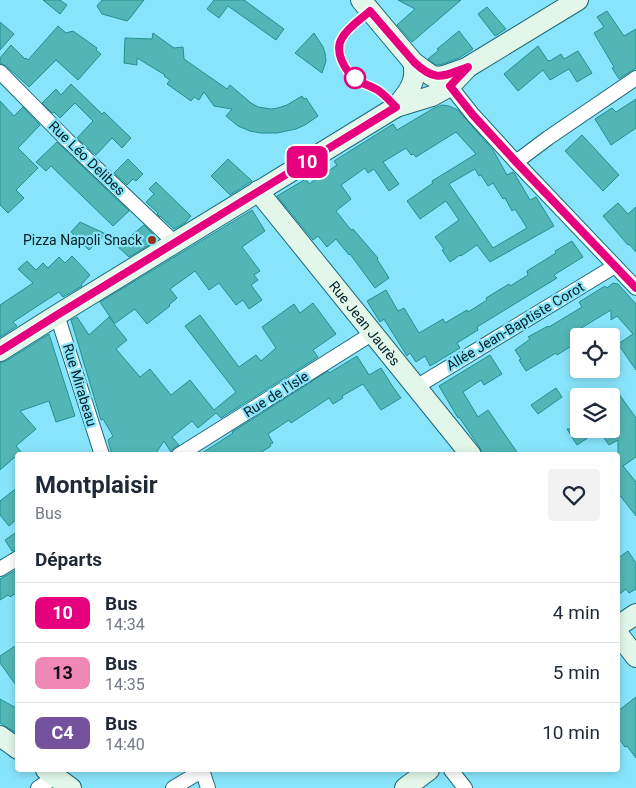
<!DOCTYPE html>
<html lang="fr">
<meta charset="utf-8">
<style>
:root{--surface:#fff;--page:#f2f2f3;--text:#1f2937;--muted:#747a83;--line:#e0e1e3}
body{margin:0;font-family:Roboto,sans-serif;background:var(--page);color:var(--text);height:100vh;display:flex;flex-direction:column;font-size:19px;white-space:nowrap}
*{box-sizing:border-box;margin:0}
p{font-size:16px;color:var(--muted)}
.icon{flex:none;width:28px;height:28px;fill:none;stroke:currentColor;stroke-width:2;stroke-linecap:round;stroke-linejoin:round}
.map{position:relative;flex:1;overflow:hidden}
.panel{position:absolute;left:15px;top:452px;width:605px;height:320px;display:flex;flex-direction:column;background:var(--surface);border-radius:5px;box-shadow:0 2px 8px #0003}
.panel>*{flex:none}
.badge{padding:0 10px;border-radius:8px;font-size:18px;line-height:32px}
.tools{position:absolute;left:570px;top:328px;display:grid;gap:10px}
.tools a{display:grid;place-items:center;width:50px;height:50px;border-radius:5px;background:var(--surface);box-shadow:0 2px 8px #0003;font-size:25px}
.map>.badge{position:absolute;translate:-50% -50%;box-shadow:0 0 0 2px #fff}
h2{padding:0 20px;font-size:19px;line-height:45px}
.round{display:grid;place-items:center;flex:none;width:52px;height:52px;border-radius:5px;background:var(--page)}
.overview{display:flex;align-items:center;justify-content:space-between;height:85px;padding:0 20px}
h1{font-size:24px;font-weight:700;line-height:38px}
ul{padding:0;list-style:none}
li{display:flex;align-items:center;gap:15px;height:60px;padding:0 20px;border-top:1px solid var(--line)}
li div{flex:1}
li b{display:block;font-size:19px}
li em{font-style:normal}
li .badge{min-width:55px;font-weight:700;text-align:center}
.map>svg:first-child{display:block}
</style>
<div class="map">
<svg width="636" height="788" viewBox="0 0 636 788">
<rect width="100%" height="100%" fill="#88e4fa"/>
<g fill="#53b6b6" stroke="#239090" fill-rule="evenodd">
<polygon points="43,0 60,0 67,5 60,14"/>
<polygon points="102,0 144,0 130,18 127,21 102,14 97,6"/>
<polygon points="214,0 244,0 284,29 276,40 228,6 219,18 207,9"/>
<polygon points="398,0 461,0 412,42 397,25 415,9"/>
<polygon points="487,7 506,29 495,36 478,14"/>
<polygon points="607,11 624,36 636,29 636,68 619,79 612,68 614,67 594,33 604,27 597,17"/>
<polygon points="0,22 14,34 0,50"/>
<polygon points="58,26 66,33 73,31 97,48 96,50 101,54 78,80 56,60 29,87 6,66 0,63 0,58 11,45 25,59 26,58 28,60"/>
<polygon points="459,31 473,49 459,58 440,65 436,65 428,59 439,50 437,49"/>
<polygon points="153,33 174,48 183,47 184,59 227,89 230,85 251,103 258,107 271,109 278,108 287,105 302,96 304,99 306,98 318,116 305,125 296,129 277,133 261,133 250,131 238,126 226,116 232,109 214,106 204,92 199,100 194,97 191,101 167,84 170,80 164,76 165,75 137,58 137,65 124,63 125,38 152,39"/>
<polygon points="314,33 323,47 325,53 326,61 322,73 295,53"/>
<polygon points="538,46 548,61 549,60 550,61 561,54 564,59 578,51 592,73 577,82 569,69 550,80 543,70 518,91 504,74"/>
<polygon points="71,84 102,114 104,112 131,138 122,148 112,138 96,155 77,138 93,121 75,103 60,118 54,112 52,113 42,103 56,89 61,95"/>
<polygon points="636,99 636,128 611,145 595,119 612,108 616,112"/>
<polygon points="0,101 14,116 23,107 40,125 18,148 38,168 16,190 24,198 8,213 0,205"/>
<path d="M442 105 449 106 458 110 493 150 507 175 513 172 514 173 530 200 536 197 554 226 490 262 477 245 461 256 460 255 450 262 442 250 444 249 435 237 459 220 446 201 420 219 407 201 433 183 432 181 476 154 456 132 416 157 413 154 411 155 406 148 383 162 399 184 389 191 374 169 368 173 365 168 341 185 351 199 336 211 351 230 353 229 378 258 377 259 389 278 375 288 350 254 349 255 336 239 327 247 318 236 313 240 277 196 306 179 309 184 337 165 334 161 393 124 397 130 434 108ZM475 169 479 176 481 175 488 186 493 183 503 199 505 198 512 211 515 209 527 228 493 248 449 184Z"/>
<polygon points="582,135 619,175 603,191 565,151"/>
<polygon points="57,142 129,211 113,226 51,166 46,171 36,162"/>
<polygon points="128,159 143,174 136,181 133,179 127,185 114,173"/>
<polygon points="228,159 252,181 230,195 211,176"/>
<polygon points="156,182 191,216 185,223 174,229 160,216 160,217 157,214 158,213 146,202 154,194 149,189"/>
<polygon points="618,203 628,214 636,207 636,252 629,244 628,245 603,216"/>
<polygon points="252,210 265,231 242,247 260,271 254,275 258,280 251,285 262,300 249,309 243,300 236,305 219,283 209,290 195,271 170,289 177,298 169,305 170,306 147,324 135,309 114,324 127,340 116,349 140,377 150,369 171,395 190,380 214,410 236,392 185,326 200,315 239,367 256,355 261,361 276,348 262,327 294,304 300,313 313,303 336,334 313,350 318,357 221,418 216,413 198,428 192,421 172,437 179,445 174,448 171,452 164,441 156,453 151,455 112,455 108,440 113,436 103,419 101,420 71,320 77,317 89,335 109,317 114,323 100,302"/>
<polygon points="80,222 106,234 89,250 71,232"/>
<polygon points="144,225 156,237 156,241 129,257 105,235 106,234 132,245 127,239"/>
<polygon points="572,241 583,257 554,275 557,278 477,327 478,330 457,343 460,348 430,366 425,356 416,362 410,353 407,356 384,319 380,322 367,301 386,290 398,311 404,308 419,333 443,319 445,323 467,310 468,312 487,300 486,298 509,284 510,286 528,275 527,271 556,253 555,251"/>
<polygon points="72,256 90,275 81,285 82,286 63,297 59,292 13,322 17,326 0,337 0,305 33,283 18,269 27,261 36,270 43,263 48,268 59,257 65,263"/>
<polygon points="613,283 618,284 636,304 636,370 618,344 633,334 617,316 611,320 611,310 573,333 578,342 557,355 556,353 526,371 519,360 521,359 515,350 530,339 528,337 548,326 549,327 582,307 579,302 605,286 607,288"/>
<polygon points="49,334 75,416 56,422 49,401 20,411 36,429 16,446 21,452 0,470 0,363 6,361"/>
<polygon points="490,355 502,374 484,385 481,380 463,392 478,417 488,410 519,455 483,455 480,448 459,417 458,418 439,386"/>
<polygon points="357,356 369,375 381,368 393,387 401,398 381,410 363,384 342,396 343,398 333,404 329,398 291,423 289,420 268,434 273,443 270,444 271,446 257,455 199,455 233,433 232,432 328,371 329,373"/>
<polygon points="556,388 562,397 538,414 531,405"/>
<polygon points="619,394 636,418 636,457 623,466 636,482 636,516 618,493 618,440 609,445 602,435 611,429 611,400"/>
<polygon points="567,429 601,429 577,445"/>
<polygon points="18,487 18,518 9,526 0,515 0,501"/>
<polygon points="18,531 18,549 12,551 5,540"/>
<polygon points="628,551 636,563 636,589 629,593 626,589 618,595 618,558"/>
<polygon points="18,569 18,592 10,597 8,595 0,600 0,579"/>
<polygon points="18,644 18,688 0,663 0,656"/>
<polygon points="636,697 636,758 627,746 625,747 618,737 618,711"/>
<polygon points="0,699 18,709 18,734 0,723"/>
</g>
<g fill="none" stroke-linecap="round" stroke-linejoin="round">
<defs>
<g id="street">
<polyline points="0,72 67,140 175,243"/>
<polyline points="450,86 473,115 516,162 636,288"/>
<polyline points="516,162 548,138 636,78"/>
<polyline points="57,315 102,455"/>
<polyline points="416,387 615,266"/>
<polyline points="179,455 373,333"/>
<polyline points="0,569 18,558"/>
<polyline points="202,770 208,788"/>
<polyline points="451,770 465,788"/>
<polyline points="38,788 55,777"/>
<polyline points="173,788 203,770"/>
</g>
<g id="secondary">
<polyline points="361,0 413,62 425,71 432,76 441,77 464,69"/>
<path d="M396 107C408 93 418 81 413 62"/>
<path id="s1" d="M258 191 471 455"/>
<polyline points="0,351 57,315 396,107 432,96 450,86 468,67 578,0"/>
<polyline points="618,626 636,614"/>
<polyline points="618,634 636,657"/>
<polyline points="0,736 18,749"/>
<polyline points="46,770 71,788"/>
<polyline points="405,788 429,770"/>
</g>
</defs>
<use href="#street" stroke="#1e6878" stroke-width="16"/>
<use href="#secondary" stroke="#1e6878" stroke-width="22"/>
<use href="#street" stroke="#fff" stroke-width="14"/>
<use href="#secondary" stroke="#e2f7e9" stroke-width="20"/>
</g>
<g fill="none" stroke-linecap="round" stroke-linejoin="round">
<defs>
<path id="line" d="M0 351 57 315 396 107C391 102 386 96 379 91 372 86 362 84 355 79 344 69 334 51 342 38 348 27 361 19 370 11L414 62C436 83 443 76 468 67L450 86 473 115 516 162 636 288"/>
</defs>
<use href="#line" stroke="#fff" stroke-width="11"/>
<use href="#line" stroke="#e6007e" stroke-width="8"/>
</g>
<circle fill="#fff" stroke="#e6007e" stroke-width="2.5" cx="355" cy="78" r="10"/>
<circle fill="#962f12" stroke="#88e4fa" stroke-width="2" cx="152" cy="240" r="5"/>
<g text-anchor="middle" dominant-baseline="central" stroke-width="4.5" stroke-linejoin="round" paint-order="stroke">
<g font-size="14" fill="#011f25" stroke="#88e4fa">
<text transform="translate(87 158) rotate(44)">Rue Léo Delibes</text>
<text stroke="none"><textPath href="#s1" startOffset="170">Rue Jean Jaurès</textPath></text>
<text transform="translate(515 326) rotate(-31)">Allée Jean-Baptiste Corot</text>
<text transform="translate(80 385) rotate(73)">Rue Mirabeau</text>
<text transform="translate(276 394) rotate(-32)">Rue de l'Isle</text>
</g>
<g font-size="14" fill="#011f25" stroke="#88e4fa" text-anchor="end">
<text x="142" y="240">Pizza Napoli Snack</text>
</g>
</g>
</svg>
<div class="tools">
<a><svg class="icon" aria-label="locate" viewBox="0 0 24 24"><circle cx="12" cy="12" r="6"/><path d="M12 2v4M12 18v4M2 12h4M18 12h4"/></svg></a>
<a><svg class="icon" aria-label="layers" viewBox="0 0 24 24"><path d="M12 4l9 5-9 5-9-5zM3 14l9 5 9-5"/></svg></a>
</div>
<b class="badge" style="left:307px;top:162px;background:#e6007e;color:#fff">10</b>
<section class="panel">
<div class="overview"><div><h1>Montplaisir</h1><p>Bus</p></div><a class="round"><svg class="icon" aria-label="heart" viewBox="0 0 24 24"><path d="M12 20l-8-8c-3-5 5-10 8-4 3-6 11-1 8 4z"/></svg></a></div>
<h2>Départs</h2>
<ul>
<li><span class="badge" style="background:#e6007e;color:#fff">10</span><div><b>Bus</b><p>14:34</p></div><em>4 min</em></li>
<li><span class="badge" style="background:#f088b6;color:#111">13</span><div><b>Bus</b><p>14:35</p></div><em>5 min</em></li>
<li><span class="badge" style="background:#75529d;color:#fff">C4</span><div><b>Bus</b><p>14:40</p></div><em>10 min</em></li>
</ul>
</section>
</div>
